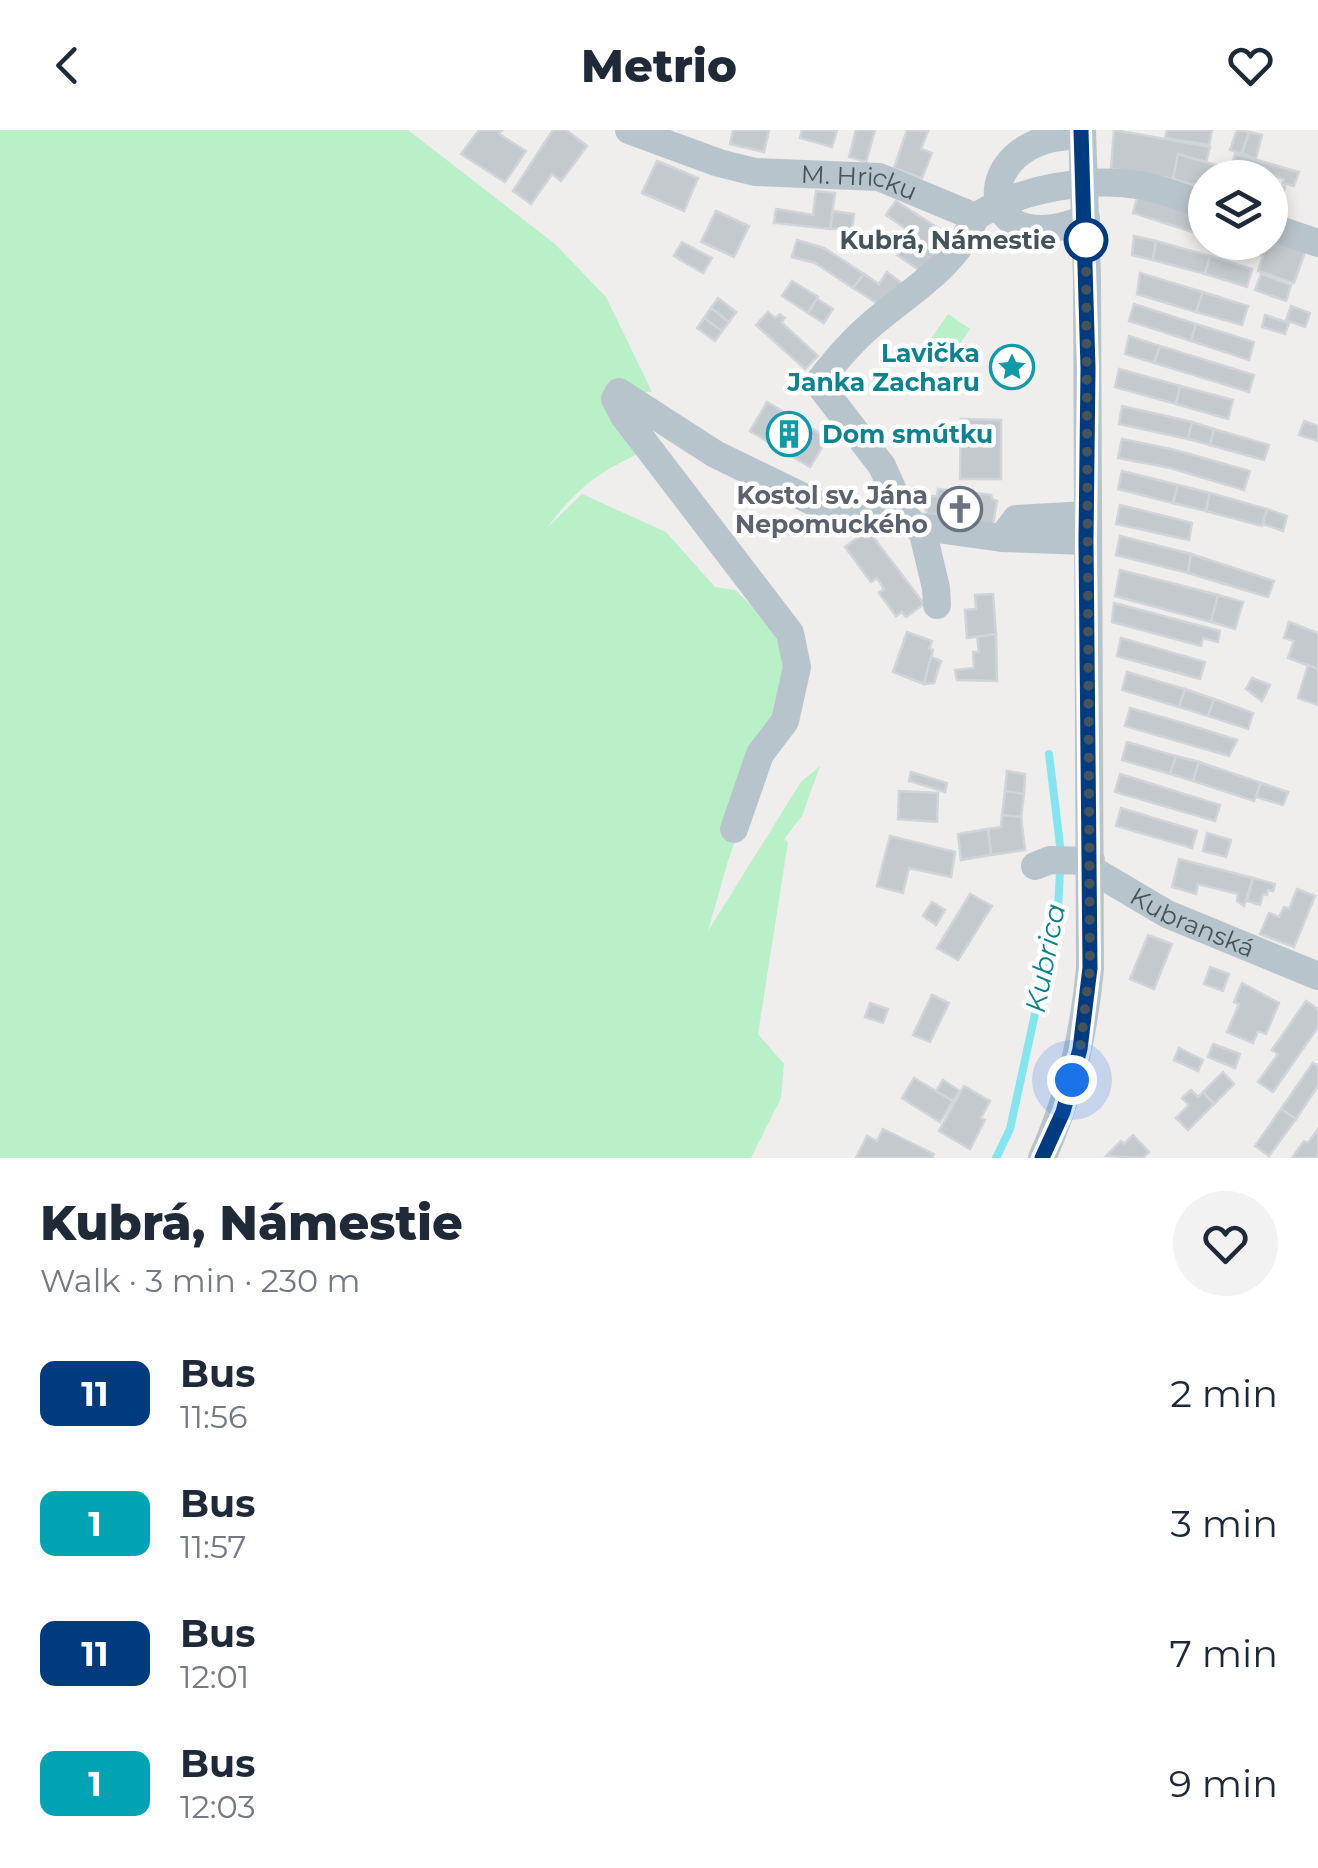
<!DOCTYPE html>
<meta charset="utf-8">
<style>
:root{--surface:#fff;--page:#f2f2f3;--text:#1f2937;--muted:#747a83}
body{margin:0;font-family:Montserrat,sans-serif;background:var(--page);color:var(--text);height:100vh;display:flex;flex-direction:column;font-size:38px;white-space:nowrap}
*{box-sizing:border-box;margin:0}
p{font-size:32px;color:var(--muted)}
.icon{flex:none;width:55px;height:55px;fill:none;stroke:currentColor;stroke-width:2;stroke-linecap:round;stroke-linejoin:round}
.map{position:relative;height:1028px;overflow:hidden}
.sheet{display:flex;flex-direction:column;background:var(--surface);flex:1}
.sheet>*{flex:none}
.badge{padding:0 20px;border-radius:15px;font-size:35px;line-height:65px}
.fabs{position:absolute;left:1188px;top:30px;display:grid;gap:20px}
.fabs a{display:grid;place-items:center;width:100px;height:100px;border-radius:50%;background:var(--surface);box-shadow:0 5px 15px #0003;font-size:50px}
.you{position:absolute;width:50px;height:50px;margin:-25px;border:8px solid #fff;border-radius:50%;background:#1a73e8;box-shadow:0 0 0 15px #1a73e833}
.map>.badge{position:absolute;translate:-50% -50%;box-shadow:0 0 0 5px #fff}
.round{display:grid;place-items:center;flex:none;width:105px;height:105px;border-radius:52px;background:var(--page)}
.overview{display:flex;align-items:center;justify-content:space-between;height:170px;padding:0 40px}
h1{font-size:48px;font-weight:800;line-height:75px}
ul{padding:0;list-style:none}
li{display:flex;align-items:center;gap:30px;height:130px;padding:0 40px}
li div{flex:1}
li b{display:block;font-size:38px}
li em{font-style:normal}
li .badge{min-width:110px;font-weight:700;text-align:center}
header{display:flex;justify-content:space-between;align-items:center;height:130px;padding:0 40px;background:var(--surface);font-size:45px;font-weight:800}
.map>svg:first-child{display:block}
</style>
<header><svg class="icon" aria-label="back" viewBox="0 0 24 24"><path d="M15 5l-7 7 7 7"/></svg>Metrio<svg class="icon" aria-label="heart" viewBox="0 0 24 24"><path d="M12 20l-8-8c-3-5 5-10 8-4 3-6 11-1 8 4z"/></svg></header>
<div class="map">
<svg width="1318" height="1028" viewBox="0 0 1318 1028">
<rect width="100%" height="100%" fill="#f0eded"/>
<g fill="#b9f0c8">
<path d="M0 0H408L555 114 606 167 652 262 611 264 642 322C597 343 577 358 548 397L582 364 666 402 715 457 735 460 801 522 728 731 708 801 801 652 820 636 802 686 784 709 788 712 758 904 784 934 781 968 751 1028H0Z"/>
<polygon points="948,184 970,199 942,239 920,224"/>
</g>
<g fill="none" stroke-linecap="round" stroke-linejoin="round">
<polyline stroke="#84e5ef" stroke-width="8" points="996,1028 1010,999 1058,778 1061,723 1049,624"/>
</g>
<g fill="#c4c9cd" stroke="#d1d4d9" stroke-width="2.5">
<polygon points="479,0 502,0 499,4 526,21 505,52 461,24"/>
<polygon points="553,0 566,0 587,16 561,51 552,44 531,74 513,61"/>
<polygon points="733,0 769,0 764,22 730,14"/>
<polygon points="802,0 837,0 832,17 800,8"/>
<polygon points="856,0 875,0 866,32 849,27"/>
<polygon points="907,0 928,1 921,19 932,23 922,48 894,38"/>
<polygon points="1114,0 1210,17 1206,32 1178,24 1173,49 1111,39"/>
<polygon points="1167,0 1212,0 1209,15 1165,8"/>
<polygon points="1237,0 1249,2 1242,24 1230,20"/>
<polygon points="1249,2 1262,5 1256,28 1242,24"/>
<polygon points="1178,24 1233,40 1231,48 1205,48 1205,58 1173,49"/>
<polygon points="1235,24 1299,42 1294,56 1283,53 1284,49 1233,31"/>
<polygon points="657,31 698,48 684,81 642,63"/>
<polygon points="1270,52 1285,57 1277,80 1270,77"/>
<polygon points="816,61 835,63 830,99 774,93 776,79 813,85"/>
<polygon points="1138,65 1205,86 1205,106 1133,83"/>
<polygon points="896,71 949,105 922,142 897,125 912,103 886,85"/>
<polygon points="716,81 749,96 734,127 701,112"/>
<polygon points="833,81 854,84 852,99 830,99"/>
<polygon points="1134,106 1156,111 1153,130 1132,125"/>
<polygon points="797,110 824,118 864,144 853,158 815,133 792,127"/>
<polygon points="1270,110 1305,122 1294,153 1258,141 1263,126 1256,124 1260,112"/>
<polygon points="1156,111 1210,126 1205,144 1153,130"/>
<polygon points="682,112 712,128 703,143 674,126"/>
<polygon points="1210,126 1252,139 1247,157 1205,144"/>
<polygon points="887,142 903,154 880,175 853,158 864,144 879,154"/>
<polygon points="1140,143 1203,162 1196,182 1137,164"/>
<polygon points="1261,144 1291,155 1286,171 1255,160"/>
<polygon points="792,151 818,167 808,183 782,166"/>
<polygon points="1203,162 1248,176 1242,195 1196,182"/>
<polygon points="718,168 736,182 729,192 711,178"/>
<polygon points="817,169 833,179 824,193 808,183"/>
<polygon points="1134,174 1196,194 1191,211 1129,191"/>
<polygon points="1291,176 1310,183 1305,197 1286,190"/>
<polygon points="711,178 729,192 722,201 704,188"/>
<polygon points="768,182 775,188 780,184 785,188 781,192 818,226 805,239 756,195"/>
<polygon points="1265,185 1289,193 1285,204 1262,197"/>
<polygon points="704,188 722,201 715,211 697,198"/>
<polygon points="1196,194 1254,212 1249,230 1191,211"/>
<polygon points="1129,206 1160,216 1154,233 1125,224"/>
<polygon points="1160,216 1254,245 1249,262 1154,233"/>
<polygon points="1119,239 1180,256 1176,274 1115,257"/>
<polygon points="1180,256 1233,270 1228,289 1176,274"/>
<polygon points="767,272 828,308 810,337 750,301"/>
<polygon points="1122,276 1192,292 1188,309 1119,294"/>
<polygon points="961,289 1001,290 1001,349 960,349"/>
<polygon points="1304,291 1318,296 1318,311 1299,305"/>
<polygon points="1192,292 1214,299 1210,315 1188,309"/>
<polygon points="1214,299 1269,315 1264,330 1210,315"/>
<polygon points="1122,309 1175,320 1250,341 1244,360 1170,338 1118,328"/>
<polygon points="1122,341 1178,355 1173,373 1118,359"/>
<polygon points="1178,355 1210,363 1206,381 1173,373"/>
<polygon points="938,359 991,365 993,370 997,371 993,394 928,384 923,373 930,366 937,366"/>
<polygon points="1210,363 1267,379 1262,396 1206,381"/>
<polygon points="1120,375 1192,393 1189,410 1116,394"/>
<polygon points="1267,379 1287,386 1283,401 1263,394"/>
<polygon points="868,400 924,474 906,487 902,482 896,486 879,463 884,459 877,448 871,452 845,417"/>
<polygon points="1120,406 1191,424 1188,443 1116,425"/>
<polygon points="1191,424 1274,451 1268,467 1188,443"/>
<polygon points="1120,440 1218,465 1211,492 1115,466"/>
<polygon points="993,464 996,504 967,508 965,480 976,479 975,465"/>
<polygon points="1218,465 1243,472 1235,499 1211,492"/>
<polygon points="1114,473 1220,501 1218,512 1203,508 1201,516 1112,492"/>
<polygon points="1289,492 1318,503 1318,539 1288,528 1294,511 1284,508"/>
<polygon points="907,502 932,511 929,519 933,520 924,554 893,542"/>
<polygon points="996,504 997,551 957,550 955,540 974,538 973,522 979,522 977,507"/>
<polygon points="1121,508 1205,532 1200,549 1117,526"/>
<polygon points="931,527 941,531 934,553 924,554"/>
<polygon points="1308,535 1318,539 1318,575 1298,568"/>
<polygon points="1127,542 1185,559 1179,577 1122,560"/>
<polygon points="1252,548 1270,555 1262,571 1246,559"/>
<polygon points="1185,559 1214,569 1208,586 1179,577"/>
<polygon points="1214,569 1253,583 1248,599 1208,586"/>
<polygon points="1130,578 1186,594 1237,610 1229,626 1125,596"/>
<polygon points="1127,612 1176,626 1170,644 1122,630"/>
<polygon points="1176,626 1199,632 1193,651 1170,644"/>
<polygon points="1199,632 1261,653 1254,671 1193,651"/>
<polygon points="1007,641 1025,644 1024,664 1005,661"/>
<polygon points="911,642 947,653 945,662 909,651"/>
<polygon points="1120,644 1220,675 1215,691 1115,662"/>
<polygon points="1261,653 1288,662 1283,675 1256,667"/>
<polygon points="899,661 938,663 937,692 898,689"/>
<polygon points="1005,661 1024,664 1021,687 1002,685"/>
<polygon points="1121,678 1197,701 1192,718 1116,696"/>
<polygon points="1002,685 1021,687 1025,720 991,725 988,699 1001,697"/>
<polygon points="988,699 991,725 961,730 958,704"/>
<polygon points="1207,703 1231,710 1226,727 1203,721"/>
<polygon points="890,706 955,722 951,747 909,738 903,763 877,756"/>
<polygon points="1179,729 1253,748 1244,776 1237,771 1238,764 1198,754 1196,764 1172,757"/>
<polygon points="1253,748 1275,754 1273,761 1268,760 1267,765 1263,764 1260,775 1247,771"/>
<polygon points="1297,759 1315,766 1294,817 1260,804 1269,783 1279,787 1284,777 1289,779"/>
<polygon points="970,764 992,776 958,830 937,818"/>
<polygon points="932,772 945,780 936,795 923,786"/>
<polygon points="1148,805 1172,814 1154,859 1130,849"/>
<polygon points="1210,837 1229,844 1223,861 1204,854"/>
<polygon points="1242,853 1279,873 1266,904 1258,901 1253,913 1227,902 1239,874 1234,872"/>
<polygon points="932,865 949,873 930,912 913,905"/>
<polygon points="1306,871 1318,879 1318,897 1273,962 1258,952 1278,924 1272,920"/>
<polygon points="870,873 888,879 883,893 865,887"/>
<polygon points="1213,914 1240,924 1235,938 1208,927"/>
<polygon points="1179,918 1203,930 1198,941 1174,930"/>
<polygon points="1313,933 1318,936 1318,956 1296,989 1281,979"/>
<polygon points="1223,942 1234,954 1214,974 1203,962"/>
<polygon points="914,948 953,971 940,992 902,968"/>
<polygon points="943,950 960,961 953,971 936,961"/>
<polygon points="964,956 990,971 981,988 985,990 970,1019 939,1001"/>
<polygon points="1191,960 1198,967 1203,962 1214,974 1188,1000 1176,988 1189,975 1182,968"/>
<polygon points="1281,979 1296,989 1269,1026 1255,1016"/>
<polygon points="883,999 934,1024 932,1028 856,1028 867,1006 877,1011"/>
<polygon points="1318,999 1318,1028 1292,1028 1304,1011 1308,1013"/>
<polygon points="1133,1005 1149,1022 1143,1028 1106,1026 1121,1011 1124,1014"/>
</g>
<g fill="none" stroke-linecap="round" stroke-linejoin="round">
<g stroke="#b8c4cb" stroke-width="28">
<path id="s1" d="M629 0 719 33 755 42 879 47 975 87C1021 58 1090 46 1144 56 1165 60 1185 69 1205 75"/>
<path d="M1081 5C1071 6 1059 6 1049 9 968 31 985 132 1086 88"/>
<path d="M975 87C958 135 909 162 872 194 852 211 834 232 818 253L882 336 904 385 915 396 1002 408 1086 411"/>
<polyline points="1270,97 1318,113"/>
<polyline points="922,399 936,458 937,475"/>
<polyline points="1002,408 1016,389 1086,385"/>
<polyline points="734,699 760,624 785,591 797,537 790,503 624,286 615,269 619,262 715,324 828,379 866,386 904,385"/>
<polyline points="1035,736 1050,730 1091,731"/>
<path id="s2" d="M1091 739 1167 784 1318 846"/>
<path d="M1042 1028C1070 966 1084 905 1090 838L1087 147 1082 0"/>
</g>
</g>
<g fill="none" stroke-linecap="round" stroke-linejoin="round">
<defs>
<polyline id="line" points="1042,1028 1063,982 1080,919 1090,838 1086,411 1088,238 1081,0"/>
</defs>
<use href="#line" stroke="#fff" stroke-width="22"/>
<use href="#line" stroke="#003b80" stroke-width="15"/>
<polyline stroke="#45535b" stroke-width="10" stroke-dasharray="0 18" points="1072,950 1080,919 1090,838 1086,110"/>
</g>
<defs>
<symbol id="sight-ring" viewBox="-11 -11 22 22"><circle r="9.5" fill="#fff" stroke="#0f9aa8" stroke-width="1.5"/><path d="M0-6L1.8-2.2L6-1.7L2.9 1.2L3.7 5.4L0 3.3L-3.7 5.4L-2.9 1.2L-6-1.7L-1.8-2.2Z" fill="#0f9aa8"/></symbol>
<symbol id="building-ring" viewBox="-11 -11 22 22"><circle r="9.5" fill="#fff" stroke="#0f9aa8" stroke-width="1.5"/><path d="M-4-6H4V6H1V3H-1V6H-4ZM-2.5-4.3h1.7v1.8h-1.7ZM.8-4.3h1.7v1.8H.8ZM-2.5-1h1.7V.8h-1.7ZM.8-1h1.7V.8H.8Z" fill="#0f9aa8"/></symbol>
<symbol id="church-ring" viewBox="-11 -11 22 22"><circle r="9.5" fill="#fff" stroke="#6b7280" stroke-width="1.5"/><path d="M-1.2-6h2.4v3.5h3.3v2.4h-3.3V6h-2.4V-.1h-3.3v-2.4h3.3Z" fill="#6b7280"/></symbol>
</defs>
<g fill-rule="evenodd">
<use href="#sight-ring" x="987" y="212" width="50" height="50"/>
<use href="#building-ring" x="764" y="279" width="50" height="50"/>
<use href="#church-ring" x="935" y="354" width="50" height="50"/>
</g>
<circle fill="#fff" stroke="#003b80" stroke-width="5" cx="1086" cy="110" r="20"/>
<g text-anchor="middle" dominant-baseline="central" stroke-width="9" stroke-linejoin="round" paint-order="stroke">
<g font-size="25" fill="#45535b" stroke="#fff">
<text stroke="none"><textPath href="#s1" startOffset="238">M. Hricku</textPath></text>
<text stroke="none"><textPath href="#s2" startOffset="115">Kubranská</textPath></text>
</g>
<g font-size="25" font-weight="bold" fill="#45535b" stroke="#fff" text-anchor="end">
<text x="1056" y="110">Kubrá, Námestie</text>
</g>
<g font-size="25" font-weight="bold" fill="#0d838f" stroke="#fff" text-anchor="end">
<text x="980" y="223">Lavička<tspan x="980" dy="29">Janka Zacharu</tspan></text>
<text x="822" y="304" text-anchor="start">Dom smútku</text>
</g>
<g font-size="25" font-weight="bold" fill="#5b616d" stroke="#fff" text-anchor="end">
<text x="928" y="365">Kostol sv. Jána<tspan x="928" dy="29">Nepomuckého</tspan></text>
</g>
<g font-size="28" font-style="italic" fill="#09818d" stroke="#fff">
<text transform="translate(1045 828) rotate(-79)">Kubrica</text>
</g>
</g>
</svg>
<div class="fabs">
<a><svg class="icon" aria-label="layers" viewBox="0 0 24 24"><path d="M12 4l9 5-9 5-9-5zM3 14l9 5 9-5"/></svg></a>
</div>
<div class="you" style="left:1072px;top:950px"></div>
</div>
<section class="sheet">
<div class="overview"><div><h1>Kubrá, Námestie</h1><p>Walk · 3 min · 230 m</p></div><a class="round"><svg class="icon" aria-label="heart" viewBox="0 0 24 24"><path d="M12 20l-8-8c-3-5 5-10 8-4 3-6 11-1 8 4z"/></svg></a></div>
<ul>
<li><span class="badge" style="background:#003b80;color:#fff">11</span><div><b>Bus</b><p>11:56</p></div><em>2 min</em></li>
<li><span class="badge" style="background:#00a3b4;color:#fff">1</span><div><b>Bus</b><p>11:57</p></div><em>3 min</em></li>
<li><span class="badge" style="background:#003b80;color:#fff">11</span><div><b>Bus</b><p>12:01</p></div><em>7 min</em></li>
<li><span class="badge" style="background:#00a3b4;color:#fff">1</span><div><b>Bus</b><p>12:03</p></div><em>9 min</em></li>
</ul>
</section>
